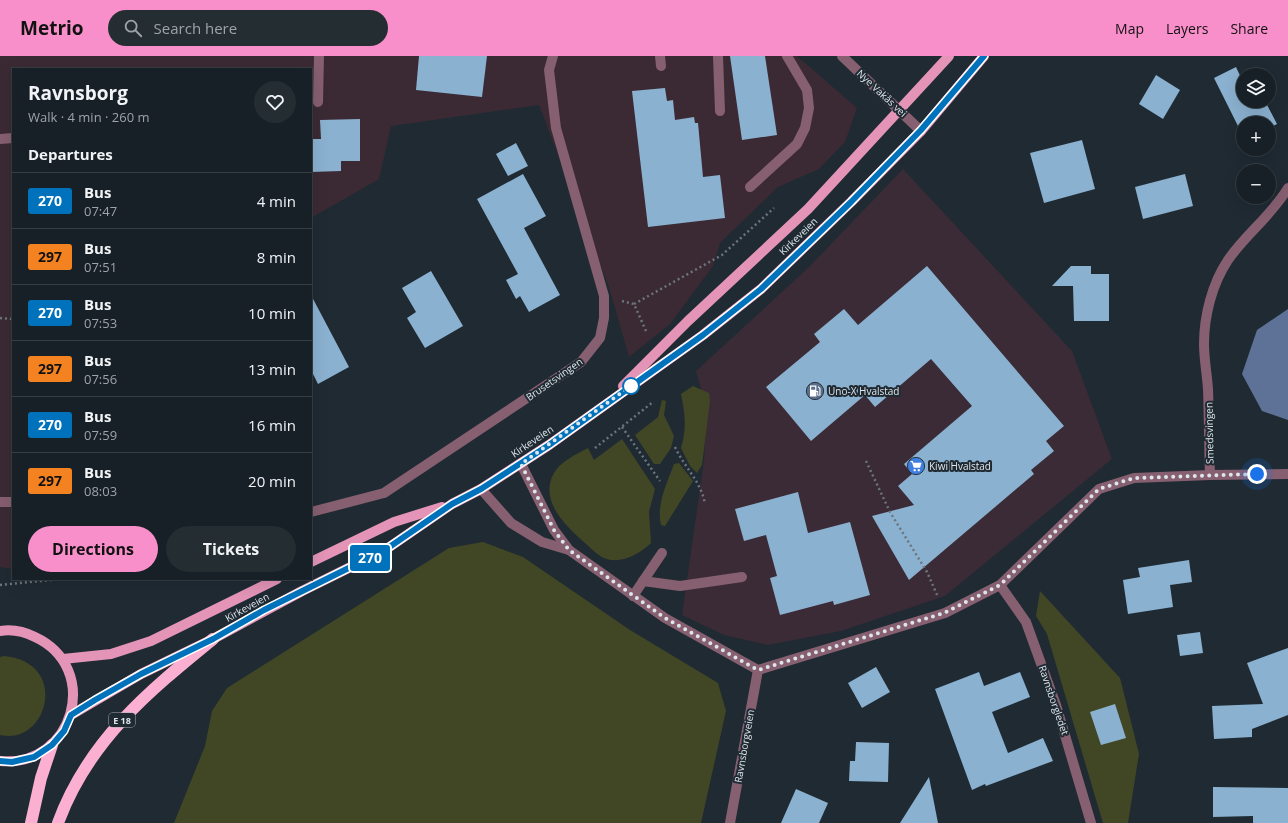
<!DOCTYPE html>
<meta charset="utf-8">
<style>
:root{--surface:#172026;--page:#242d32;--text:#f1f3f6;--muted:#9ea3a7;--line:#363e43;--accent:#f98fca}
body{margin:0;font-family:"Open Sans",sans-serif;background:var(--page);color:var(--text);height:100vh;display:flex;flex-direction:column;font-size:15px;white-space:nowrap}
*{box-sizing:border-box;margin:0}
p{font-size:13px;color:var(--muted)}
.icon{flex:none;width:22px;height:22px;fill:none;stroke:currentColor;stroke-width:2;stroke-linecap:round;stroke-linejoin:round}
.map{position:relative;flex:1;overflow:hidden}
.sheet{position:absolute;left:12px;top:12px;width:300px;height:512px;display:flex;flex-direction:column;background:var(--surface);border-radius:0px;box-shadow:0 4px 16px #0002,0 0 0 1px var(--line)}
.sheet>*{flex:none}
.badge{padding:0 8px;border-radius:3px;font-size:14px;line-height:26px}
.controls{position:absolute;left:1236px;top:12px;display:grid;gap:8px}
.controls a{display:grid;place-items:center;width:40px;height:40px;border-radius:50%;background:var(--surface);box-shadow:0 4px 16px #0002,0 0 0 1px var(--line);font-size:20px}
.you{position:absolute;width:20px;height:20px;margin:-10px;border:3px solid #fff;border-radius:50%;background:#1a73e8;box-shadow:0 0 0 6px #1a73e833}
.map>.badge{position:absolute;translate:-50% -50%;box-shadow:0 0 0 2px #fff}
h2{padding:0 16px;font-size:15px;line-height:36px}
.round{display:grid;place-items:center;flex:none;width:42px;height:42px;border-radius:21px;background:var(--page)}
.summary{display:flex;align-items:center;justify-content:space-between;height:68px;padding:0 16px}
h1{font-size:19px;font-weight:700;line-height:30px}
.action{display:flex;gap:8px;margin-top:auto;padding:8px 16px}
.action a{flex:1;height:46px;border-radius:24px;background:var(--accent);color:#111;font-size:16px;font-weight:700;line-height:46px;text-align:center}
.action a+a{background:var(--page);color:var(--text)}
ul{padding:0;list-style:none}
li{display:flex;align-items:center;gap:12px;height:56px;padding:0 16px;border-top:1px solid var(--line)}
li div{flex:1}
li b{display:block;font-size:15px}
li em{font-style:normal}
li .badge{min-width:44px;font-weight:700;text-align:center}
header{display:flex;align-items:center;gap:24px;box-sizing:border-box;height:56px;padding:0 20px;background:var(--accent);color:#111}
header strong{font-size:19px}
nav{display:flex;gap:22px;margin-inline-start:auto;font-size:14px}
.search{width:280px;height:36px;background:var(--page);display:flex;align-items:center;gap:10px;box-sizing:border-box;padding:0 14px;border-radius:22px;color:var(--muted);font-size:15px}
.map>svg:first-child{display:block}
</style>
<header>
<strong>Metrio</strong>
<div class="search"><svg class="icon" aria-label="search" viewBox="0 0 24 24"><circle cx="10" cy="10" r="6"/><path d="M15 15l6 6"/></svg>Search here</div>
<nav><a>Map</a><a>Layers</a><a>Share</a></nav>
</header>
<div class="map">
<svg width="1288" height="767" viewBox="0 0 1288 767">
<rect width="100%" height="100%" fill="#1f2a33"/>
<polygon fill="#3a2b36" points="903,113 1072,295 1112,403 945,540 841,575 768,589 724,579 682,559 704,404 707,354 696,315 809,211"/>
<polygon fill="#3b2a34" points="0,0 797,0 857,52 845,86 819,113 778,131 720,187 713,210 670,268 629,301 609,231 539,49 391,70 379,123 311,162 311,13 13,13 13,513 0,511"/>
<g fill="#414725">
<path d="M693 330 709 337 710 345 702 409 697 417 690 410 681 392C687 373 685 357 681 338Z"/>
<polygon points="662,344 666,345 664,359 674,380 671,392 660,408 654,408 635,379 658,361"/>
<path d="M622 383 655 433 649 456 651 487C640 498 620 509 604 502 597 499 591 492 585 487 567 471 538 445 554 417 561 405 575 399 588 392L594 404Z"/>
<path d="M679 407 693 425 665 470 661 469C656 449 667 427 674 408Z"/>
<polygon points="483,486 523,501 630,574 718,627 726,655 701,767 174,767 205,690 212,655 227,632 449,492"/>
<polygon points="1040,535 1120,622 1139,698 1128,767 1103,767 1047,578 1036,560"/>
<path d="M4 600C70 606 48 690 0 679V601Z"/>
</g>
<polygon fill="#5d7296" points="1288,253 1288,364 1262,355 1242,318 1257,274"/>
<g fill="#8bb1d0">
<polygon points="419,0 487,0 482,41 416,34"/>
<polygon points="730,0 765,0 777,79 742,84"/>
<polygon points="1236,11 1243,26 1243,45 1265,45 1277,68 1269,72 1269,67 1243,67 1243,80 1214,22"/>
<polygon points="1156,19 1180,34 1163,63 1139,48"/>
<polygon points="665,32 667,45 673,44 675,64 694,61 695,67 698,67 703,121 720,119 725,162 648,171 632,35"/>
<polygon points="360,63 360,105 341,105 341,115 311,116 311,83 321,83 320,64"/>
<polygon points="1082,84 1095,133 1044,147 1030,97"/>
<polygon points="516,87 528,110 508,120 496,98"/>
<polygon points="523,118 546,160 524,172 560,239 529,256 520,240 516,243 506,224 518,218 477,143"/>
<polygon points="1185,118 1193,150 1143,163 1135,131"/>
<polygon points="927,210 1064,370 1046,385 1054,395 1031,414 1034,418 909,524 872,460 914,449 898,430 912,418 904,408 972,350 931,303 875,351 865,339 811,385 766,331 820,286 814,278 844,253 858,269"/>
<polygon points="1071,210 1091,210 1091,218 1109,218 1109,265 1074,265 1073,230 1052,230"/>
<polygon points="431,215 463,270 425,292 407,262 416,256 402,232"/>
<polygon points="311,239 349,311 318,328 311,314"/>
<polygon points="798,436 808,477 850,466 870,539 834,549 833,545 780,559 770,522 777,520 766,479 744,485 735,453"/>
<polygon points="1189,504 1192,526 1170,529 1173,551 1128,558 1123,524 1140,521 1138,512"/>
<polygon points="1200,576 1203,597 1180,600 1177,579"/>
<polygon points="1288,592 1288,659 1252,673 1252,681 1214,683 1212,650 1263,648 1247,607"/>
<polygon points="876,611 890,636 862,652 848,627"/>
<polygon points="979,616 984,630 1020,616 1030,641 992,656 1008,697 1043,682 1053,705 986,730 985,728 972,734 935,633"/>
<polygon points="1115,648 1126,682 1101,689 1090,656"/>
<polygon points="856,686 889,687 888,726 849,725 850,705 855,705"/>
<polygon points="929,721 938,767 900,767"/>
<polygon points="1213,731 1288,732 1288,767 1253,767 1253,760 1213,761"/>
<polygon points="796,733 828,747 819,767 781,767"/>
</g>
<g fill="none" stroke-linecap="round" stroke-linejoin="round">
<g stroke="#6c757d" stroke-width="2.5" stroke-dasharray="2 3" stroke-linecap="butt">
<polyline points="622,245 634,248 646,275"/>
<polyline points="634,248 722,199 774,152"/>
<polyline points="0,262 12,263"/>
<polyline points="622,371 660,425"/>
<path d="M675 391C684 411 701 425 705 448"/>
<polyline points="595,392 653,346"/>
<polyline points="866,405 890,456 927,516 938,541"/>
<polyline points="0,529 61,523"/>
</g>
<g stroke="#865f70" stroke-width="10">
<polyline points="660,0 661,10"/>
<polyline points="718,0 720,55"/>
<polyline points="842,0 921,75"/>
<polyline points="318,46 319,0"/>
<polyline points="0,83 13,82"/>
<polyline points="750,131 797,88 805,72 809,52 807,34 787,0"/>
<polyline points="521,408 554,474 569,494 665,562 758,614 945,557 1000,529 1099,433 1134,422 1210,419 1288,418"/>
<path d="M1210 419C1209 390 1209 362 1208 333 1207 318 1204 303 1204 288 1204 260 1212 228 1228 204 1246 178 1271 160 1288 132"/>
<polyline points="481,433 511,467 542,486 569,494"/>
<polyline points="0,446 13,446"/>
<polyline points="311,456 384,437 581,306 600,282 604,262 604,240 556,72 549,14 553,0"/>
<polyline points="643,525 680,530 742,521"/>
<polyline points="1000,529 1026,566 1056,649 1091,767"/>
<polyline points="633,540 662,497"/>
<polyline points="730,767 758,614"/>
</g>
<g stroke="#e394b7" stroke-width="10">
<polyline points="623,330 688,265 808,153 949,0"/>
<polyline points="311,506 394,466 442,451"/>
<path d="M0 575C12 573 25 576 35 581 102 612 74 712 0 705"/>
<polyline points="63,603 111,598 151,585 277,523"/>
<polyline points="71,659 141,618 213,583 302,535 385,494 452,448 481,433 549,389 703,279 761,233 851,146 921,75 984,0"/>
</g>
<g stroke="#fcb0d1" stroke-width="12">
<polyline points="31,767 41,722 52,689"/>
<path d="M58 767C88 685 148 636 213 583"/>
</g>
</g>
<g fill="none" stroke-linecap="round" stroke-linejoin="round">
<defs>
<polyline id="line" points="0,705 12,706 34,701 52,689 64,675 71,659 95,644 141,618 213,583 264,554 385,494 452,448 481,433 549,389 703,279 761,233 851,146 921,74 984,0"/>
</defs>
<use href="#line" stroke="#fff" stroke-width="9"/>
<use href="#line" stroke="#0072bc" stroke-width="6"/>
<polyline stroke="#dee5eb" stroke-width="4" stroke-dasharray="0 7.2" points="631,330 521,408 554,474 569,494 665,562 758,614 944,557 1000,529 1099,433 1134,422 1257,418"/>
</g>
<defs>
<symbol id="fuel-disc" viewBox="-11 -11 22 22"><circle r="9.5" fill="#5c6f8a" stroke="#1f2a33"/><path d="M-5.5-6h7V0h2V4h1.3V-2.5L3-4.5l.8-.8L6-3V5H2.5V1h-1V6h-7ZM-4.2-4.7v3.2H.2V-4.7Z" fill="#fff"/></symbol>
<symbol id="supermarket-disc" viewBox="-11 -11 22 22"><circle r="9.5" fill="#3f7fe0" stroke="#1f2a33"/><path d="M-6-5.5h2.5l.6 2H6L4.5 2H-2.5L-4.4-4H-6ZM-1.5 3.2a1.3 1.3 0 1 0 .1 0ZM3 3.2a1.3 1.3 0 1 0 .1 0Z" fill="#fff"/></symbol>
</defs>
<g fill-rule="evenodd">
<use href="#fuel-disc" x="805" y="325" width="20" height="20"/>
<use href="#supermarket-disc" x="906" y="400" width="20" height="20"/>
</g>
<circle fill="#fff" stroke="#0072bc" stroke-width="2" cx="631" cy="330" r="8"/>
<g text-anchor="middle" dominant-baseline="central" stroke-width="4" stroke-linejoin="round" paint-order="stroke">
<rect fill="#1f2a33" stroke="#a5adb4" stroke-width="1" x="109" y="657" width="26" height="14" rx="3"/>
<g font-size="9" font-weight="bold" fill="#dee5eb">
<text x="122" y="664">E 18</text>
</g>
<g font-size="10" fill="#dee5eb" stroke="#1f2a33">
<text transform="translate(882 37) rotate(43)">Nye Vakås vei</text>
<text transform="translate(798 180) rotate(-44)">Kirkeveien</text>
<text transform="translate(554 323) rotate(-35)">Brusetsvingen</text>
<text transform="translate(1209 377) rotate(-91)">Smedsvingen</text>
<text transform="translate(532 385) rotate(-34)">Kirkeveien</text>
<text transform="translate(247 551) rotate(-29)">Kirkeveien</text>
<text transform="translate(1054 644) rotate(71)">Ravnsborgledet</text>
<text transform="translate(744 690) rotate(-80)">Ravnsborgveien</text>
</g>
<g font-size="10" fill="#dee5eb" stroke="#1f2a33" text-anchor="start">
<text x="828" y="335">Uno-X Hvalstad</text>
<text x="929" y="410">Kiwi Hvalstad</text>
</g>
</g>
</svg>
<div class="controls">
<a><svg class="icon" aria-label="layers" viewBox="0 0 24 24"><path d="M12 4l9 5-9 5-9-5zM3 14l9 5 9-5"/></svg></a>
<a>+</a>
<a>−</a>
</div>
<div class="you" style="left:1257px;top:418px"></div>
<b class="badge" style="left:370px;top:502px;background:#0072bc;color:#fff">270</b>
<section class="sheet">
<div class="summary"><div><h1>Ravnsborg</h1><p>Walk · 4 min · 260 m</p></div><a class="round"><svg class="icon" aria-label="heart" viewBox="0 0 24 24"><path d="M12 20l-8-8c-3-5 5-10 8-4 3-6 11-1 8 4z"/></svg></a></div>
<h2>Departures</h2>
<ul>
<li><span class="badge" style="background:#0072bc;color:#fff">270</span><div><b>Bus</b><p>07:47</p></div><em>4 min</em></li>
<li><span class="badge" style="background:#f58220;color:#111">297</span><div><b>Bus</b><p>07:51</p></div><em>8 min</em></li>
<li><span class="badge" style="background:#0072bc;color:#fff">270</span><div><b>Bus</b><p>07:53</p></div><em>10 min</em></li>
<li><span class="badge" style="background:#f58220;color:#111">297</span><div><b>Bus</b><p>07:56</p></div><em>13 min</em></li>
<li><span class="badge" style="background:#0072bc;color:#fff">270</span><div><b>Bus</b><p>07:59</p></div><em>16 min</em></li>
<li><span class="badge" style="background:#f58220;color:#111">297</span><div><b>Bus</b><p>08:03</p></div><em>20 min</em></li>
</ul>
<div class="action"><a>Directions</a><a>Tickets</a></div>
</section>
</div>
